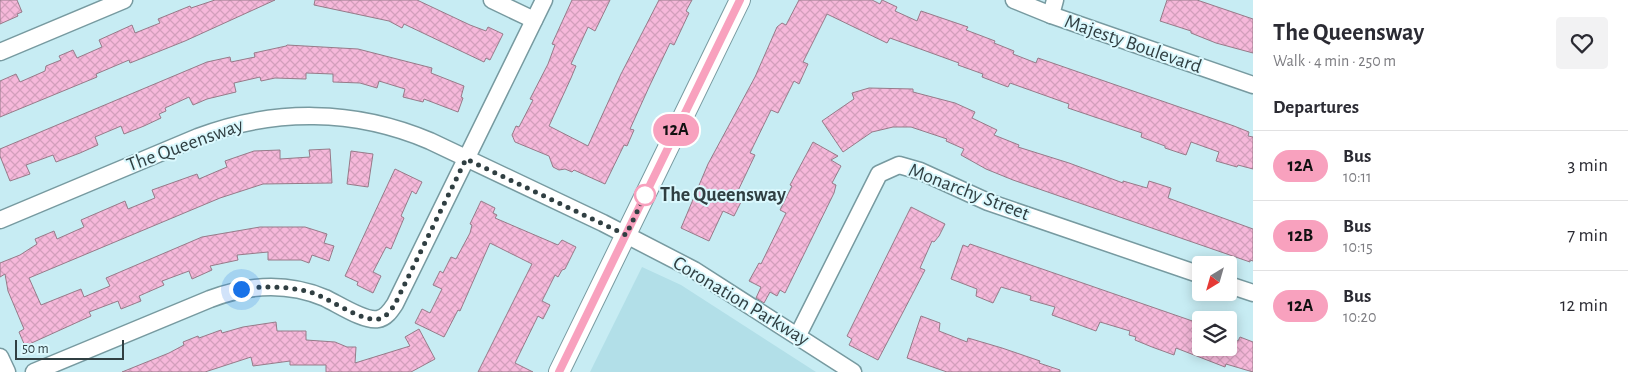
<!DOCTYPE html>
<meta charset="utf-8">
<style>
:root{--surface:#fff;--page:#f2f2f3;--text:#2b2b33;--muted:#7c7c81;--line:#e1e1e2}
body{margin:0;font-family:"Alegreya Sans",sans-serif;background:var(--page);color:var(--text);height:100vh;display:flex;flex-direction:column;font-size:19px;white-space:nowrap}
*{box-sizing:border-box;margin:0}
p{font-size:16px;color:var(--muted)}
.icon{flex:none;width:28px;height:28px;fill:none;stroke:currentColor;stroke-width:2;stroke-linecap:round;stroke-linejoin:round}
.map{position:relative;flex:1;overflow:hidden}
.drawer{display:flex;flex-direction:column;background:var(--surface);width:375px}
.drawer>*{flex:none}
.badge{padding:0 10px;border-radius:16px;font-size:18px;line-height:32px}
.needle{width:32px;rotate:217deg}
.buttons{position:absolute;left:1192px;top:256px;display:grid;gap:10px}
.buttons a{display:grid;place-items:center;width:45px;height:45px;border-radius:5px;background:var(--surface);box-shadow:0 2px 12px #0003;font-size:25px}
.scale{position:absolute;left:15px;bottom:12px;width:109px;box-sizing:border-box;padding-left:5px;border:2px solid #303f42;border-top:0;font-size:14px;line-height:18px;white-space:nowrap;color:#303f42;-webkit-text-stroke:4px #daf8fd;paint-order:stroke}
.you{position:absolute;width:25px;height:25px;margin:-12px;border:4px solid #fff;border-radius:50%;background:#1a73e8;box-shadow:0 0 0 8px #1a73e833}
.map>.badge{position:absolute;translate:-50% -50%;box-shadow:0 0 0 2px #fff}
h2{padding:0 20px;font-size:19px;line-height:45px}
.round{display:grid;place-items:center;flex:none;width:52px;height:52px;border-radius:5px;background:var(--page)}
.summary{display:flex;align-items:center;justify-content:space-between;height:85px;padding:0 20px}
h1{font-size:24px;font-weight:700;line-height:38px}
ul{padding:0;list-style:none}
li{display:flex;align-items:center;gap:15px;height:70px;padding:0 20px;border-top:1px solid var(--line)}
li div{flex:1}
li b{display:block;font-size:19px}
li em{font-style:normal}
li .badge{min-width:55px;font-weight:700;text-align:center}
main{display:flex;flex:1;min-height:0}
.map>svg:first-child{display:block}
</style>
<main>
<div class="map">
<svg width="1253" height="372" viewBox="0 0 1253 372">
<defs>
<pattern id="building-cross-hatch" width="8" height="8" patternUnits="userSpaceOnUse" patternTransform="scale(1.25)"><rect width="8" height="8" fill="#f6b8da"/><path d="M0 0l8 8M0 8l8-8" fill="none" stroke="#d39fbc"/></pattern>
</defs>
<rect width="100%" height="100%" fill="#c7ecf3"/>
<polygon fill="#b2dfe8" points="642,267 681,285 816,372 590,372"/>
<g fill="url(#building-cross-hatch)" stroke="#967b89">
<polygon points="0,0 17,0 22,12 17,14 18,16 0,24"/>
<polygon points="215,0 275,0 185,41 130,63 129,60 96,74 97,77 0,117 0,81 16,74 20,82 45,71 46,66 61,60 59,56 73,50 77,58 102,47 99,40 132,25 135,33 160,23 158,19 190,6 191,8"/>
<polygon points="315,0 417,0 470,25 486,31 488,27 503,34 490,60 486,58 484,62 404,24 402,28 389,21 314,5"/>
<polygon points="572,0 610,0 595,31 588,27 571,64 576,66 571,78 549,126 588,146 621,74 659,0 692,0 686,11 689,13 674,45 670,43 649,87 630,129 634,130 627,146 624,145 605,184 574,170 572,172 565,169 559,170 553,167 549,156 515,142 512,135 516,126 519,127 533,100 530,99 548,64 555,45 552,44"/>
<polygon points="799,0 872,0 880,4 882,0 897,7 895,11 917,21 921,11 968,27 966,30 995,41 994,43 1014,51 1013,54 1036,63 1038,58 1234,126 1249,132 1248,136 1253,137 1253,169 1238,165 1237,167 1216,161 1219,152 1191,142 1186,155 1165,148 1165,146 1141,137 1142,133 1068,108 1069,104 1010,83 1008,87 982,77 983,74 958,65 959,63 890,38 887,43 827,14 803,62 808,64 799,84 794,81 778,113 771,110 750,153 755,155 735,197 742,200 734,216 723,211 709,241 681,228 708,164 755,77 777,27 782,23 786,25"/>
<polygon points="1167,0 1197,0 1253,19 1253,53 1216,43 1191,33 1191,31 1160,21"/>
<polygon points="287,45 358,49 432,68 431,73 464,86 461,97 463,98 458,112 424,99 423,102 403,97 405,89 379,81 377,88 360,83 333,82 333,74 306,73 306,79 275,78 261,81 260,77 234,83 236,92 207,99 193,105 189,97 165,108 166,111 159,114 161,118 144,126 124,134 121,126 95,137 98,145 80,153 56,162 53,155 26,165 30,174 10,181 0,156 0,149 207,62 230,57 231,62 255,57 254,53 286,46"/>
<polygon points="869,88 913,89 913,92 955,103 975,112 972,118 997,130 994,135 1019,145 1018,147 1069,163 1123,183 1123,181 1147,188 1149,181 1171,188 1168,198 1253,229 1253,261 1250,260 1250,262 1013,180 986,169 961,155 964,149 946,141 947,139 911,127 893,127 872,132 843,152 822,121 854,99 852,93"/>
<polygon points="813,142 838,156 831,160 841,166 832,183 836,185 834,193 785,293 780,290 777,296 770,292 764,303 756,298 761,287 749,281 759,263 761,264 786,213 780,210 792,186 790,185"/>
<polygon points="330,149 332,183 263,184 220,198 29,278 41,305 81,289 84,297 110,286 106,278 202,237 260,227 305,227 327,234 324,243 334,246 329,261 312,255 309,263 301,260 268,260 268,252 237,255 238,260 210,266 212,270 192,279 189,271 162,281 164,285 139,296 141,301 121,309 118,301 89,312 91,316 25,346 19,332 24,329 8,291 5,274 0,277 0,263 20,255 37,244 35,239 54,231 57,239 84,227 81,220 125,201 128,209 155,198 152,190 197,174 199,179 227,167 225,161 254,151 280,150 280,159 310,157 309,150"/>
<polygon points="351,151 373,154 368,187 347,184"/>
<polygon points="395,169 422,182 416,194 412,191 401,216 404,218 391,249 386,247 373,272 381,276 373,293 357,285 358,282 345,276"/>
<polygon points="481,201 495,208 493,213 497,215 495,218 558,245 562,240 576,247 565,269 562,270 558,277 555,275 542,301 550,305 543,319 538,316 515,363 533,372 478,372 532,264 490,243 460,311 458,310 444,337 415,323 422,309 430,313 442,289 433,285 440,271 443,273 451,257 456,259 470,233 472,225 470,224"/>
<polygon points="911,207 945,224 939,236 934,242 932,241 920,268 925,270 878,360 849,345 852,339 847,336"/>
<polygon points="970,244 1201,324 1201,348 1229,348 1229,339 1238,341 1240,337 1253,342 1253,372 1226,364 1225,367 1176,348 1174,355 1152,347 1135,340 1136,337 1129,335 1130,331 1100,322 1096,331 1077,324 1052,315 1055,307 1030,300 1031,296 1001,287 993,303 976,296 977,289 951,279 963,245 968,247"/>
<polygon points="921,316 940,323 939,331 967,342 968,338 1002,348 1040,361 1039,363 1060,370 1060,372 947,372 907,358"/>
<polygon points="276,322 277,331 306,331 306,340 335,342 347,347 356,347 355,363 410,346 405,337 419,329 435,359 411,372 326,372 326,365 290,365 290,361 253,366 251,357 205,372 122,372 169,353 184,345 183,342 198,336 199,338 221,330 222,333 243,327"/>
</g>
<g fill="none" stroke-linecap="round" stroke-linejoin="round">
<defs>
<g id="minor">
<polyline points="492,0 534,20"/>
<polyline points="1014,0 1051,15 1253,85"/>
<polyline points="1051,15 1055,0"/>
<polyline points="0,52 124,0"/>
<path d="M0 220 198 137C274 108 355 109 430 141L603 223 694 270 853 372"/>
<polyline points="1229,285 1253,293"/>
<polyline points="798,335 879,174 899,165 920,171 988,202 1201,275"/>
<polyline points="0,357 7,372"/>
<path d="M34 372 210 299C247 285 287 282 325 298 338 304 365 322 378 319 386 318 391 310 395 304L544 0"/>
</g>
<polyline id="tertiary" points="559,372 740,0"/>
</defs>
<use href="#minor" stroke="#779aa0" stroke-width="19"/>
<use href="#tertiary" stroke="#779aa0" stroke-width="22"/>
<use href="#minor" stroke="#fff" stroke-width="16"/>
<use href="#tertiary" stroke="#fff" stroke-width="20"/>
</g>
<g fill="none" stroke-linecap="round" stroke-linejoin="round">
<defs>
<polyline id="line" points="559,372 740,0"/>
</defs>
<use href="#line" stroke="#fff" stroke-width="11"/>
<use href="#line" stroke="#f8a1be" stroke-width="8"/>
<path stroke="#303f42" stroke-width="5" stroke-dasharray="0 9" d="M241 289C264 286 287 286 310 292 328 297 361 322 378 319 386 318 391 310 395 304L466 159 626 235 645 195"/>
</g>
<circle fill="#fff" stroke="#f8a1be" stroke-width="2.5" cx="645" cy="195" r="10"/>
<g text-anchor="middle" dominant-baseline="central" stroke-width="4" stroke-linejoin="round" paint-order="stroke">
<g font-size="20" fill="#303f42" stroke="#daf8fd">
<text transform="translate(1133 44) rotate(19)">Majesty Boulevard</text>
<text transform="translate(185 145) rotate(-20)">The Queensway</text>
<text transform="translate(969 192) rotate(21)">Monarchy Street</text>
<text transform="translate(741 301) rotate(31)">Coronation Parkway</text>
</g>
<g font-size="20" font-weight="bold" fill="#303f42" stroke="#daf8fd" text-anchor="start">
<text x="660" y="195">The Queensway</text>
</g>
</g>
</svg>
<div class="buttons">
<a><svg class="needle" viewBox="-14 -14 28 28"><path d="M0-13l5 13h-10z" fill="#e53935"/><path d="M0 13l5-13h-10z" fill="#7c7c81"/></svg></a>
<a><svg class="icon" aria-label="layers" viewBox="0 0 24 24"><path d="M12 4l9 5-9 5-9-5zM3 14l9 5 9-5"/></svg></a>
</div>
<div class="scale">50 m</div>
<div class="you" style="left:241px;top:289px"></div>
<b class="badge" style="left:676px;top:130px;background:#f8a1be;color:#111">12A</b>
</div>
<section class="drawer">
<div class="summary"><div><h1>The Queensway</h1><p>Walk · 4 min · 250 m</p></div><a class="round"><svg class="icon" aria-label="heart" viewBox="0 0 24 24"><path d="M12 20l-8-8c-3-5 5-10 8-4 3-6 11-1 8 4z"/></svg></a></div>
<h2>Departures</h2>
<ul>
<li><span class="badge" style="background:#f8a1be;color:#111">12A</span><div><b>Bus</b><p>10:11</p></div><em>3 min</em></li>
<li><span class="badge" style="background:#f8a1be;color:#111">12B</span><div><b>Bus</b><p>10:15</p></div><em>7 min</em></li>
<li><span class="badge" style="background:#f8a1be;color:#111">12A</span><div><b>Bus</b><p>10:20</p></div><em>12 min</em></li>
</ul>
</section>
</main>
